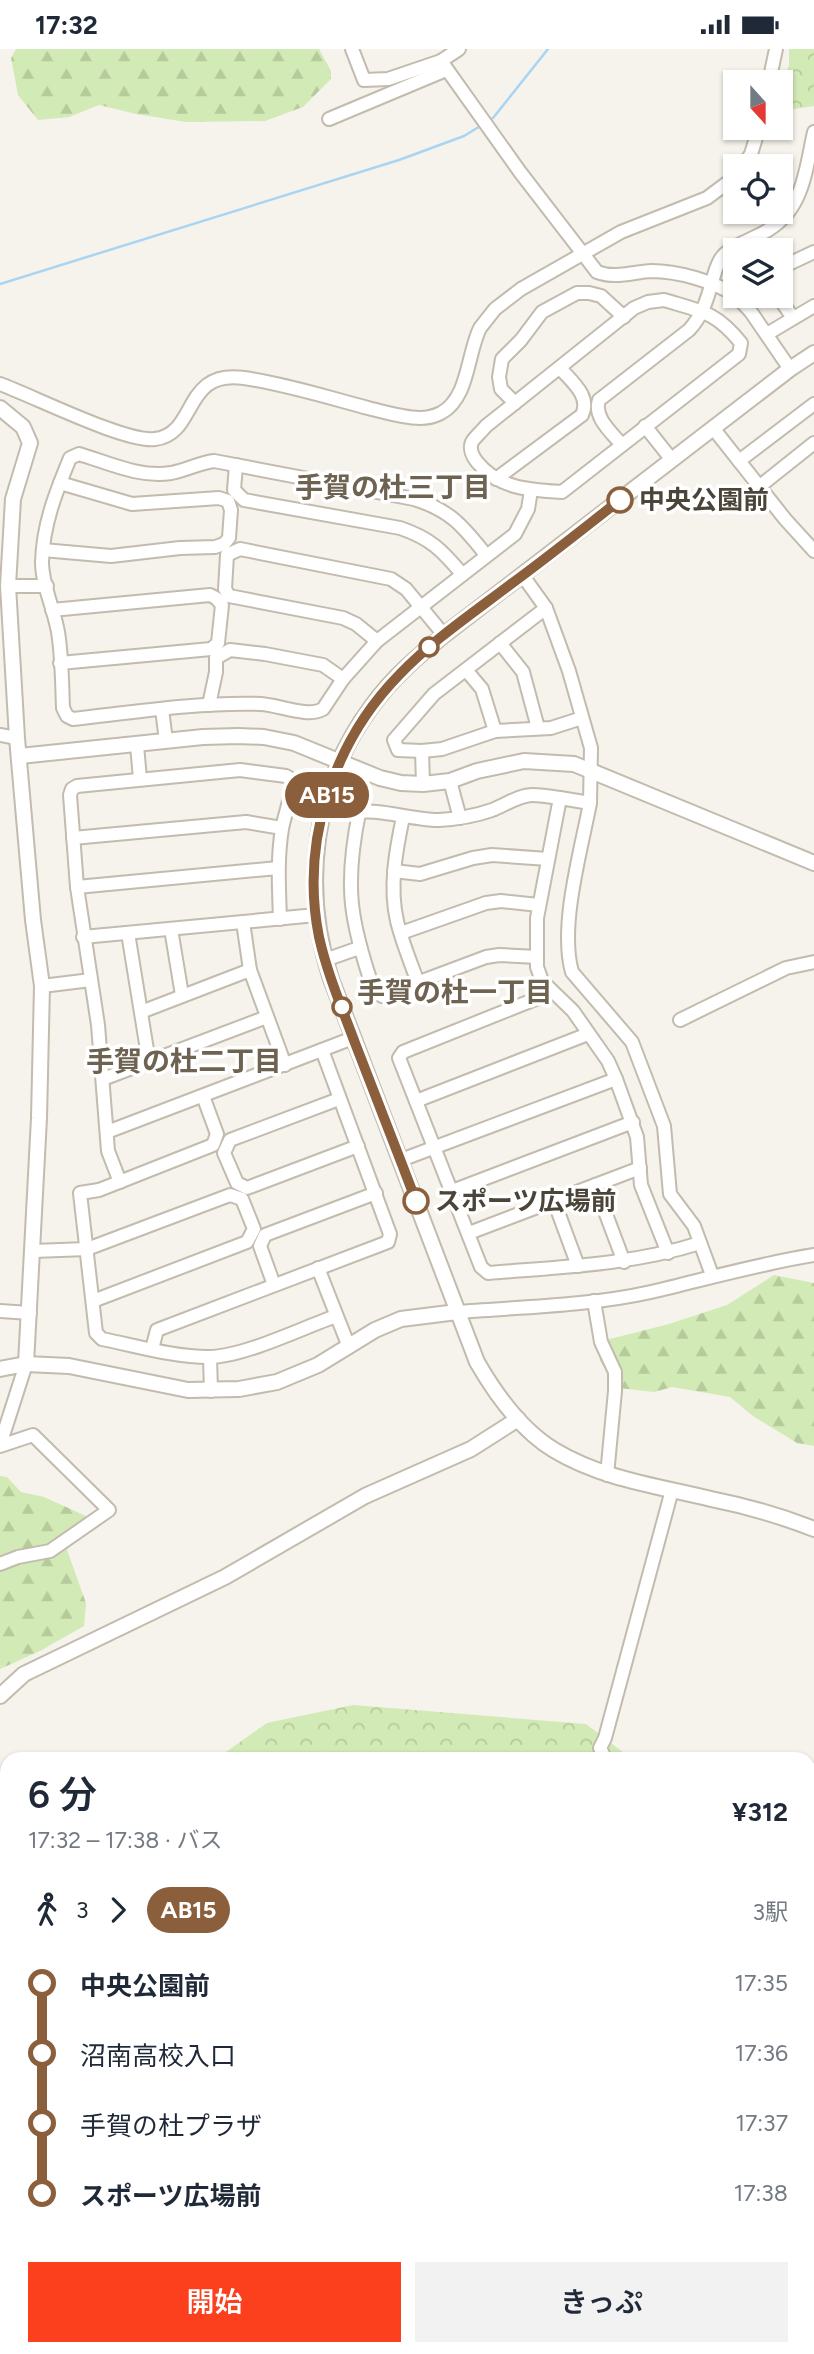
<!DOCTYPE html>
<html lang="ja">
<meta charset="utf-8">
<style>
:root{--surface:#fff;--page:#f2f2f3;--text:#1f2937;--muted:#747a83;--accent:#fc3f1d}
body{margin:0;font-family:Figtree,"Noto Sans JP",sans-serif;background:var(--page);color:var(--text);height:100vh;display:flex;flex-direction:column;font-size:26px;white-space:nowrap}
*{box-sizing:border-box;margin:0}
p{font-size:23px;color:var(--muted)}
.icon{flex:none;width:38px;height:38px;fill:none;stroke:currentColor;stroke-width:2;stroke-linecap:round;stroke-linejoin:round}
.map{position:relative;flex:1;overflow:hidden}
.sheet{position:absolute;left:0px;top:1703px;width:816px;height:604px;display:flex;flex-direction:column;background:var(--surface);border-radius:21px 21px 0 0;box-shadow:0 2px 5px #0004}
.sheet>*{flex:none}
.badge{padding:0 14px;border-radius:23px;font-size:24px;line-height:46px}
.needle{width:46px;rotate:159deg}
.tools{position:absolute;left:723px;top:21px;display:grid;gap:14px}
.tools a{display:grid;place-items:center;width:70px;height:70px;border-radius:0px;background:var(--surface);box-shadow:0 2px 5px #0004;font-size:35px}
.map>.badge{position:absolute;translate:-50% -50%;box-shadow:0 0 0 4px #fff}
.legs{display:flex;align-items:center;gap:10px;height:77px;padding:0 28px;font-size:23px}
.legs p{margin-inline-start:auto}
.summary{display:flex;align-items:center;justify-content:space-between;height:119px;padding:0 28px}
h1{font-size:38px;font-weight:600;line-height:52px}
.button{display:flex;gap:14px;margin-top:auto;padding:14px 28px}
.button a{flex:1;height:80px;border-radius:0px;background:var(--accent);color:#fff;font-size:28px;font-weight:600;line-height:80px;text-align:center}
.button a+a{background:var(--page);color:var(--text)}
ul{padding:0 28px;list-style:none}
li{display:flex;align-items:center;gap:24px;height:70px;font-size:26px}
li i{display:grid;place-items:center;width:10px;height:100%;margin:0 9px;background:currentColor}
li i::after{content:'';width:18px;height:18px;margin:-9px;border:5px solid;border-radius:50%;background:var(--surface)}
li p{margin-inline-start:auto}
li:first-child i{background:linear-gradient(#0000 50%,currentColor 0)}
li:last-child i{background:linear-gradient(currentColor 50%,#0000 0)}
.status{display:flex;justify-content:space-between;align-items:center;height:49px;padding:0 35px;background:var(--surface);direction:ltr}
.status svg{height:19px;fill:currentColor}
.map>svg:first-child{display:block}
</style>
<div class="status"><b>17:32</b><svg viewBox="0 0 49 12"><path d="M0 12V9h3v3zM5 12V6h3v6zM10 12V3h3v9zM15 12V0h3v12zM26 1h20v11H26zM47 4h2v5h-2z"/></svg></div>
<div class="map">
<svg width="814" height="2305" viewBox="0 0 814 2305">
<defs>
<pattern id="forest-firs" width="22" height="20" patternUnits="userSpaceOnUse" patternTransform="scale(1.75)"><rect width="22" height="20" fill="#d2eab5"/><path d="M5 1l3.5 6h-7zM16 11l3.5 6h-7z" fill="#b6ca9c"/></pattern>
<pattern id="park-crowns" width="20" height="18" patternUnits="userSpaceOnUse" patternTransform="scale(1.75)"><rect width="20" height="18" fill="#d2eab5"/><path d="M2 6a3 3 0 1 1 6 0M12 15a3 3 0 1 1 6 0" fill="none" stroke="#b6ca9c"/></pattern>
<pattern id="water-rules" width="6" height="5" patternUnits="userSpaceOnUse" patternTransform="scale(1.75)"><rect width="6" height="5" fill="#a9d4f2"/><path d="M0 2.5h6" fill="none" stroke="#8caec5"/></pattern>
</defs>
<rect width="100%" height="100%" fill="#f6f3ec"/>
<g fill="url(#forest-firs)">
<polygon points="16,0 319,0 331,22 331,30 303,58 265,72 186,73 136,65 99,56 69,68 38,71 18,46 11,9"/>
<polygon points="774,1226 814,1234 814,1397 797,1394 753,1367 730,1348 672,1338 654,1343 619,1339 600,1312 598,1293 669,1275 727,1256"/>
<polygon points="0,1427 7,1428 21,1443 44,1448 86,1467 67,1501 86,1554 84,1577 40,1602 0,1620"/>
</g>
<g fill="url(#park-crowns)">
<polygon points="789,0 814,0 814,57 781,62 781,38 789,16"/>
<polygon points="353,1656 586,1675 632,1710 481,1710 453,1704 311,1707 305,1710 216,1710 267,1674"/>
<polygon points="809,1847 814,1851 814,1957 809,1951"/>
<polygon points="7,1874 7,2014 0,2020 0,1885"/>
</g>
<polygon fill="url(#water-rules)" points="809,1964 814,1968 814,2305 0,2305 0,2033 7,2026 7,2300 808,2300"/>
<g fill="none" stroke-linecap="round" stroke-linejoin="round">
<g stroke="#a9d4f2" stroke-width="2.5">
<polyline points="487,72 493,69 548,0"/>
<polyline points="0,235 399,111 464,87 482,76"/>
</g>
<defs>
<g id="minor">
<polyline points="352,0 364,31 388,30 441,12"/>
<path d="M459 0 441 12 520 123 597 223C615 230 633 223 651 222 678 222 712 232 735 246"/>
<polyline points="769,33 776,0"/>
<polyline points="329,70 446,21"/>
<polyline points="743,117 751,105 759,79"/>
<polyline points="780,219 814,203"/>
<polyline points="736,247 751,263 790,320"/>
<polyline points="778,247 793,269"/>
<path d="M664 251C701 262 716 263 741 294L739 305 562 443C530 441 499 440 477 413 473 408 469 400 472 393 475 388 482 382 486 377L634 259 648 253Z"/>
<polyline points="767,285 814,257"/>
<path d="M0 335C33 347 126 394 155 390 198 385 182 320 244 329 285 335 327 348 368 359 384 363 403 369 420 369 427 369 435 367 441 364 469 349 467 305 480 279L495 260 521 240 621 183 707 149 735 128"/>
<polyline points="515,354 501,340 499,328 502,310 521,291 542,263 577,244 589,244 601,247 624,268"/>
<polyline points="645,377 672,411"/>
<polyline points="713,379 785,470 814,502"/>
<path d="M622 396C611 383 593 368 599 351L689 281C702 267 707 251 712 233 715 224 716 216 722 208 731 197 751 191 763 184 804 162 805 123 814 83"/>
<polyline points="739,412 814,355"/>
<path d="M236 416 234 441 244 451 400 479C430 489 442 501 462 525"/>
<path d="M496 430 582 366C591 347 572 333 560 319"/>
<polyline points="760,437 814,394"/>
<polyline points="43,501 111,507 180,499 215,498 224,495 229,489 231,461 228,452 219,449 132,455 60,434"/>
<path d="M486 506C463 477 450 461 414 450L214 412C199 414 186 421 171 424 140 429 109 414 79 405L70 409C56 443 43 475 42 513 42 536 54 560 58 583 62 607 62 634 63 659L67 667 73 670C135 663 198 653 261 655 279 656 308 669 323 660L343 630 377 592 515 485 528 460 531 441"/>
<polyline points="523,527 546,559 569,622 591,699 590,754 560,749 537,869 537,918 542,932 573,962 608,1012 616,1030 637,1088 641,1136 668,1204"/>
<polyline points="8,537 47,537"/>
<polyline points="546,559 434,645 394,691 398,701 422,702 442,700 495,682 551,679 582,669"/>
<polyline points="52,561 210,546 216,549 222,556 218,594 211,600 60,614"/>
<polyline points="377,592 356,575 343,569 229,547 225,540 227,506 240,500 391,530 406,540 444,586"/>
<polyline points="500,594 523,623 538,679"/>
<polyline points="466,621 482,640 495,682"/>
<polyline points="209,656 216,623 216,609 230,601 265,605 323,616 343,630"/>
<polyline points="162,660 166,692"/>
<polyline points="0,686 17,689"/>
<polyline points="137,696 140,730"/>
<polyline points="422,702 423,735"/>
<polyline points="450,732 460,769"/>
<path d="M590 754C581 802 559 877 572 923L632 993 664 1077 670 1145 694 1177 712 1226"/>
<path d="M403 768C396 801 389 838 397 872 402 893 411 914 418 934"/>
<polyline points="73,789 246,773 282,779"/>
<polyline points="394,822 420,825 473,809 492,806 548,810"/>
<polyline points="77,838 278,819"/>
<polyline points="243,873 250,921 285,1016"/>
<polyline points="171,880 182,946"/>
<polyline points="128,884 149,1013"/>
<polyline points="401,884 486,854 501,852 539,856"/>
<polyline points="83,888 316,866"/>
<path d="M537 908 499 906 486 908 382 947 374 942C350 872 344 837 359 764 371 758 419 772 439 771 456 770 475 767 492 761 505 756 519 746 533 746 542 746 551 748 560 749"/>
<polyline points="325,911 359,899"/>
<polyline points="42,937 91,931"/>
<path d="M553 943 403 1003 399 1009 481 1218 488 1224C560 1218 631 1216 700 1194"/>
<polyline points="141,963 250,921"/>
<polyline points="680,971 786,919 814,913"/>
<polyline points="103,1030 267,968"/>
<path d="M203 1047 217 1085 213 1096 99 1141 80 1144 96 1284 102 1290C137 1297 173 1308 209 1308 243 1308 302 1279 336 1267"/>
<polyline points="339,1050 230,1091 224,1104 237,1134 247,1139 358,1097"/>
<polyline points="416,1052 588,985"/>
<polyline points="107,1083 353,989"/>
<polyline points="401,1111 616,1030"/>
<path d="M120 1133 108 1102 98 976 77 838 70 746 72 740 77 737 240 721 286 727 291 730C293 747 285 763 282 780 277 810 279 840 280 870"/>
<polyline points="595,1136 624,1213"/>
<polyline points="452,1142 633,1073"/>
<polyline points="554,1152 578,1217"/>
<polyline points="469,1184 640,1119"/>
<polyline points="33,1202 87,1200 230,1146 242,1150 254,1180 247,1193 93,1252"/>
<polyline points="318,1219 349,1298"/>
<polyline points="274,1236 260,1197 265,1186 376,1144"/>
<polyline points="594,1252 601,1293 615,1323 615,1342 607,1426"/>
<polyline points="0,1262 30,1264"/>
<path d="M457 1263C522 1258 588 1257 651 1243 706 1230 758 1215 814 1206"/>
<polyline points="152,1300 157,1281 388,1193 390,1185 322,1001"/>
<polyline points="210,1308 211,1342"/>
<polyline points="0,1396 26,1315"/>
<polyline points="0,1397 33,1386 109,1461 50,1502 18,1508 0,1515"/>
<polyline points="604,1707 600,1699 605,1689 672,1441"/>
</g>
<g id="tertiary">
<path d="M814 304 790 320 444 586C418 607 392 629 372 657 313 736 301 838 331 930L477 1313C496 1346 521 1381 554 1401 602 1430 658 1437 711 1450 746 1457 781 1467 814 1480"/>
<polyline points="0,359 23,378 30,394 13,450 8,537 17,689 33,871 42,937 39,1069 26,1315"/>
<polyline points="20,707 203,688 238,687 264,688 294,694 380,729 401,734 423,735 450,732 477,722 524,712 574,715 814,814"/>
<polyline points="0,1320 26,1315 69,1317 188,1341 239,1340 277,1333 318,1316 375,1281 401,1270 457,1263"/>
<polyline points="0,1647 24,1625 225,1528 365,1447 471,1400 518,1370"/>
</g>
</defs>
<use href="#minor" stroke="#c2bbae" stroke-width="16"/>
<use href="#tertiary" stroke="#c2bbae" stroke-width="18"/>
<use href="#minor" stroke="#fff" stroke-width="12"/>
<use href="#tertiary" stroke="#fff" stroke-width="14"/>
</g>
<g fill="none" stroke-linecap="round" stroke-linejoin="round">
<defs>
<path id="line-1" d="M416 1152C396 1099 375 1046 355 994 342 959 327 924 319 888 300 793 333 693 400 625 433 591 473 564 511 535 548 508 584 479 620 451"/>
</defs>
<use href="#line-1" stroke="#fff" stroke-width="16"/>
<use href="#line-1" stroke="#8b5e3c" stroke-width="10"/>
</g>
<g fill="#fff" stroke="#8b5e3c" stroke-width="3.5">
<circle cx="620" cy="451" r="12"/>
<circle cx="429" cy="598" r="9"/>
<circle cx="342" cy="958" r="9"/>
<circle cx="416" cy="1152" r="12"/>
</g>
<g text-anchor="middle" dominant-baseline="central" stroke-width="7" stroke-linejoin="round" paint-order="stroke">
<g font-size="26" font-weight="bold" fill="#4b4439" stroke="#fff" text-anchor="start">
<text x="639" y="451">中央公園前</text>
<text x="435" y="1152">スポーツ広場前</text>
</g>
<g font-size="28" font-weight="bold" fill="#6e6250" stroke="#fff">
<text x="393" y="438">手賀の杜三丁目</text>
<text x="455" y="943">手賀の杜一丁目</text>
<text x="184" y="1012">手賀の杜二丁目</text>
</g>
</g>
</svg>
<div class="tools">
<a><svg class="needle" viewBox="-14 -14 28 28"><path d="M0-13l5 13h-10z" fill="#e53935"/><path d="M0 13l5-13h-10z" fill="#747a83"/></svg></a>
<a><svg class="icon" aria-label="locate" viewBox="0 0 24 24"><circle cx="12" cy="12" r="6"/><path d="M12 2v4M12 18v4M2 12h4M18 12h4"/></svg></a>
<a><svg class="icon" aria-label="layers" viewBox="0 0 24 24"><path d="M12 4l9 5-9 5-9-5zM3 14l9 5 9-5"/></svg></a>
</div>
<b class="badge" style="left:327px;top:746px;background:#8b5e3c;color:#fff">AB15</b>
<section class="sheet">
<div class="summary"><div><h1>6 分</h1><p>17:32 – 17:38 · バス</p></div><b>¥312</b></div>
<div class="legs"><svg class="icon" aria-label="walk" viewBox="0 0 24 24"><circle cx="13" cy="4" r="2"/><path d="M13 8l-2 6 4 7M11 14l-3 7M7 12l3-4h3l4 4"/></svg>3<svg class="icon" aria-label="forward" viewBox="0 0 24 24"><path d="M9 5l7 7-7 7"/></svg><b class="badge" style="background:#8b5e3c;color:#fff">AB15</b><p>3駅</p></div>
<ul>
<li><i style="color:#8b5e3c"></i><b>中央公園前</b><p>17:35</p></li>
<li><i style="color:#8b5e3c"></i><span>沼南高校入口</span><p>17:36</p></li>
<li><i style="color:#8b5e3c"></i><span>手賀の杜プラザ</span><p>17:37</p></li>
<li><i style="color:#8b5e3c"></i><b>スポーツ広場前</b><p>17:38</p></li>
</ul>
<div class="button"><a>開始</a><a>きっぷ</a></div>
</section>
</div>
